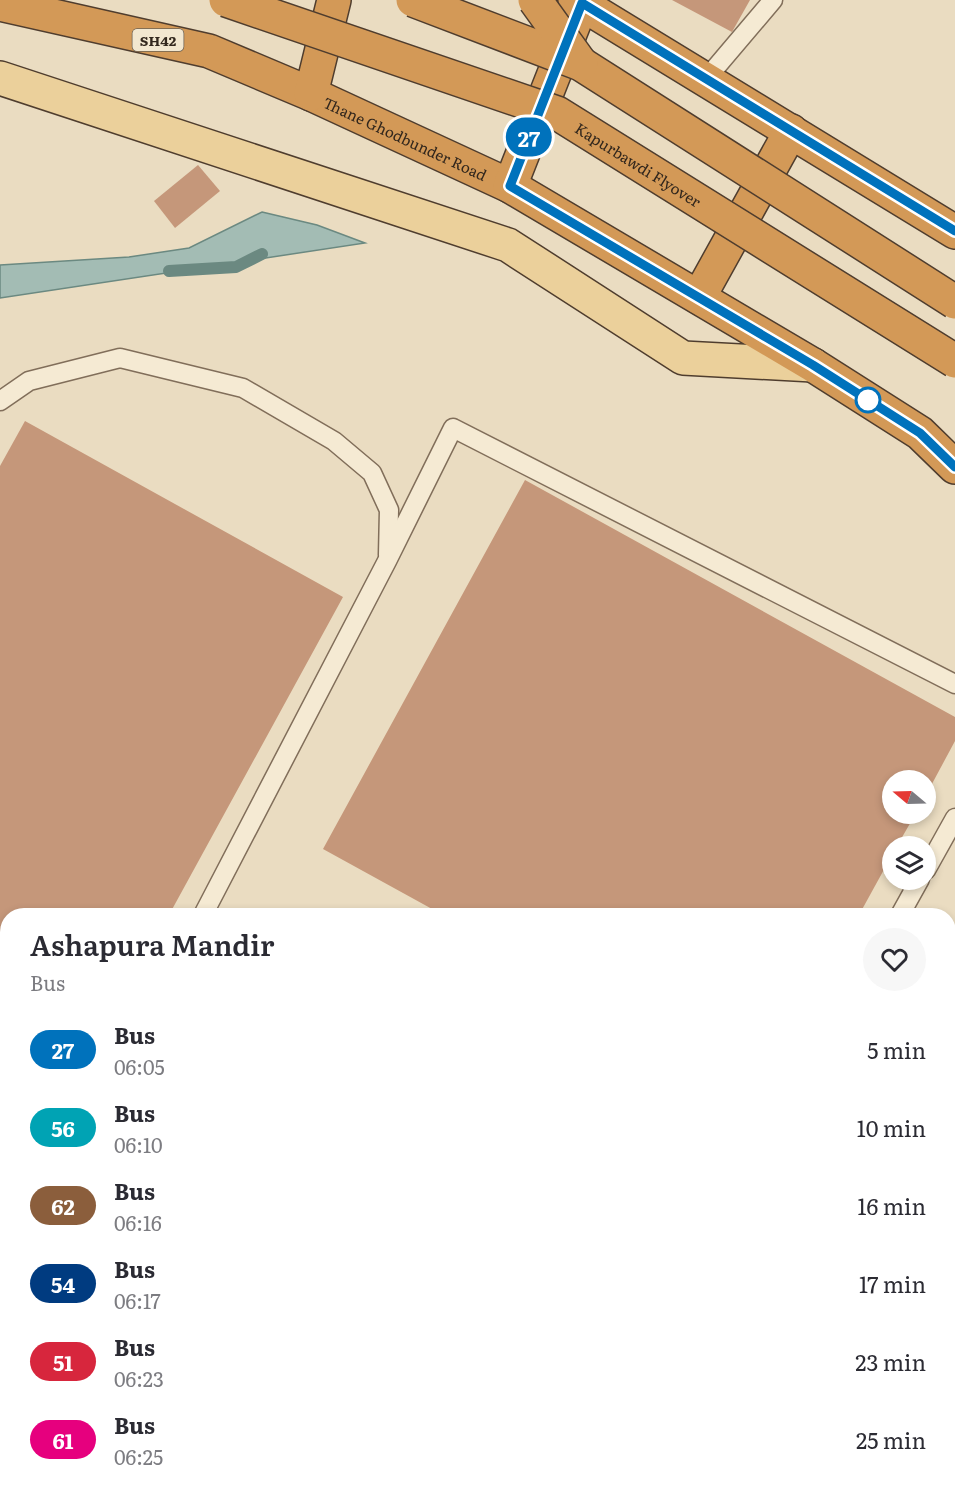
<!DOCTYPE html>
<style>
:root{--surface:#fff;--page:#f7f7f7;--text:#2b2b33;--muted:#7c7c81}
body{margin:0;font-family:Literata,serif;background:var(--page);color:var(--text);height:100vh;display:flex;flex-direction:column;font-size:22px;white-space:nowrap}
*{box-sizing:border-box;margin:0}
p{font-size:20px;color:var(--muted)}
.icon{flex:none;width:33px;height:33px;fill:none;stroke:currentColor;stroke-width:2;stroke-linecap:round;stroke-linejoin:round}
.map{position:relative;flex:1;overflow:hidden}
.drawer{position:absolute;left:0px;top:908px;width:956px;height:584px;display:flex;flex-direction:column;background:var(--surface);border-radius:24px 24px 0 0;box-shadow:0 3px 9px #0003}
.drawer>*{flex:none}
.badge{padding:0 12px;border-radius:20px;font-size:21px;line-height:39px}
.needle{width:39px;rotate:289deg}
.buttons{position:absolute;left:882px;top:770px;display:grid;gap:12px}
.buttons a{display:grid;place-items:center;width:54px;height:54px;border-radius:50%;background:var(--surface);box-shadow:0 3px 9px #0003;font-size:30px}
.map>.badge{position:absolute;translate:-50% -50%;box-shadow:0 0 0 3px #fff}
.round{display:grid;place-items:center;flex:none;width:63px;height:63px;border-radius:32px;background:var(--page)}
.headline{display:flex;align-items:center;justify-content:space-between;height:102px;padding:0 30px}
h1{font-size:28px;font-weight:600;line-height:45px}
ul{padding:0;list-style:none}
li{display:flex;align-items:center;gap:18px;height:78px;padding:0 30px}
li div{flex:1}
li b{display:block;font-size:22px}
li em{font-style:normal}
li .badge{min-width:66px;font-weight:700;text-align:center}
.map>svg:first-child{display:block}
</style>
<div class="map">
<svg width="955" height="1490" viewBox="0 0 955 1490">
<rect width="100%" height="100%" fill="#eadcc1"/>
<polygon fill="#a3bcb4" stroke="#6b8981" stroke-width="1.5" points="262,212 317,225 365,243 0,298 0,265 129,257 189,248"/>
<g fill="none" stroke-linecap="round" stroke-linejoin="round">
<polyline stroke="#6b8981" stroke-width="12" points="169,271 236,267 262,254"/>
</g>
<g fill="#c5977a">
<polygon points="672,0 750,0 732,32"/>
<polygon points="198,165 220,191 175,228 154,201"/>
<polygon points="25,421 343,597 169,915 8,915 8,1124 0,1120 0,466"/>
<polygon points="525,480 955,717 955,741 926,795 926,780 892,780 892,813 916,813 897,846 892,846 892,855 859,915 443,915 323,849"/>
<polygon points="955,1221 955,1362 948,1364 948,1222"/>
<polygon points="0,1442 8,1442 8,1484 188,1484 188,1490 0,1490"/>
<polygon points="948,1442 955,1442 955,1490 900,1490 900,1484 948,1484"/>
<polygon points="271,1484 501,1484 502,1490 271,1490"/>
<rect x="543" y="1484" width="118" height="6"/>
<polygon points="698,1484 884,1484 885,1490 699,1490"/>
</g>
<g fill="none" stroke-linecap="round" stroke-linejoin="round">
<defs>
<g id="lane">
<polyline points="706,79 773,0"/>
<polyline points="0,401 29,381 120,358 243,388 334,441 372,473 389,510 388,555"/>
<polyline points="926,870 955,818"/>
<polyline points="203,915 387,561 453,428 955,684"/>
<polyline points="900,915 920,879"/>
<polyline points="948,1164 955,1159"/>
<polyline points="0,1182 8,1185"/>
<polyline points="0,1279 8,1280"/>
<polyline points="0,1334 8,1333"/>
<polyline points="196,1484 196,1490"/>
</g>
<polyline id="primary" points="0,78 508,245 683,358 813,365"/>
<g id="highway">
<polyline points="575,0 955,232"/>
<path id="s1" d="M0 4 209 51 311 94 510 186 813 365 920 433 955 467"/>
<polyline points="311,94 334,0"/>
<polyline points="510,186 582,3"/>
<polyline points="699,297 791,131"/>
</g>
</defs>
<use href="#lane" stroke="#816e5a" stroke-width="21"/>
<use href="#primary" stroke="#4f3d2e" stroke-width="36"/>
<use href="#highway" stroke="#4f3d2e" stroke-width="36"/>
<use href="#lane" stroke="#f5ead3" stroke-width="18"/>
<use href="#primary" stroke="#ebd09b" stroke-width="33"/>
<use href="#highway" stroke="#d39957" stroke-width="33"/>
<defs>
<g id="highway-bridge">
<path id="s2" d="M226 0 557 113 955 361"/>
<polyline points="413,0 581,64 955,302"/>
<polyline points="535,0 581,64"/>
</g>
</defs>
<use href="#highway-bridge" stroke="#4f3d2e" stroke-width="36" stroke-linecap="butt"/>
<use href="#highway-bridge" stroke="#d39957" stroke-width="33"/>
</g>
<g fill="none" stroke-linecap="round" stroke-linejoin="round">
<defs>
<polyline id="line" points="955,231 582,3 510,186 813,365 920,433 955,467"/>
</defs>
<use href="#line" stroke="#fff" stroke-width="14"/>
<use href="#line" stroke="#0072bc" stroke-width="9"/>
</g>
<circle fill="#fff" stroke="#0072bc" stroke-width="3" cx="868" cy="400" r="12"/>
<g text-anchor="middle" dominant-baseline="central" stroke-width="6" stroke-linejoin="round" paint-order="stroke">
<rect fill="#f2e7d0" stroke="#6c6153" stroke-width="1.5" x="132.5" y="29" width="51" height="22" rx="4.5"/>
<g font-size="14" font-weight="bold" fill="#32271d">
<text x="158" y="40">SH42</text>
</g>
<g font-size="15" fill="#32271d" stroke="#f2e7d0">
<text stroke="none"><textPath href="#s1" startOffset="429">Thane Ghodbunder Road</textPath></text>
<text stroke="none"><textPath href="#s2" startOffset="446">Kapurbawdi Flyover</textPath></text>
</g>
</g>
</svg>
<div class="buttons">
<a><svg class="needle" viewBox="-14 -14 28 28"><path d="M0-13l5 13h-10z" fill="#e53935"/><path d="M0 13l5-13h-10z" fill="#7c7c81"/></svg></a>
<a><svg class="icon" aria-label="layers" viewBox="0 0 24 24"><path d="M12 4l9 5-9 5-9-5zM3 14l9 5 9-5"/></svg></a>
</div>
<b class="badge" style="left:529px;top:137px;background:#0072bc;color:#fff">27</b>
<section class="drawer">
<div class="headline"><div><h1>Ashapura Mandir</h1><p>Bus</p></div><a class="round"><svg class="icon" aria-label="heart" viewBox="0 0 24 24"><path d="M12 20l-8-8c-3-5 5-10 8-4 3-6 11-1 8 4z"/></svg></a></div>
<ul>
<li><span class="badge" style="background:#0072bc;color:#fff">27</span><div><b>Bus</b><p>06:05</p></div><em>5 min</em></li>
<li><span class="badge" style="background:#00a3b4;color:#fff">56</span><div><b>Bus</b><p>06:10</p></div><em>10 min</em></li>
<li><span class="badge" style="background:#8b5e3c;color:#fff">62</span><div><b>Bus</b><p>06:16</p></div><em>16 min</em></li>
<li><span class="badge" style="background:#003b80;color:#fff">54</span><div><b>Bus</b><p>06:17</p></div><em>17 min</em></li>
<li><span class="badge" style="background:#d7263d;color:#fff">51</span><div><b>Bus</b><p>06:23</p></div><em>23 min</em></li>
<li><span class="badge" style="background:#e6007e;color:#fff">61</span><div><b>Bus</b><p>06:25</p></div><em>25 min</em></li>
</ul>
</section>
</div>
